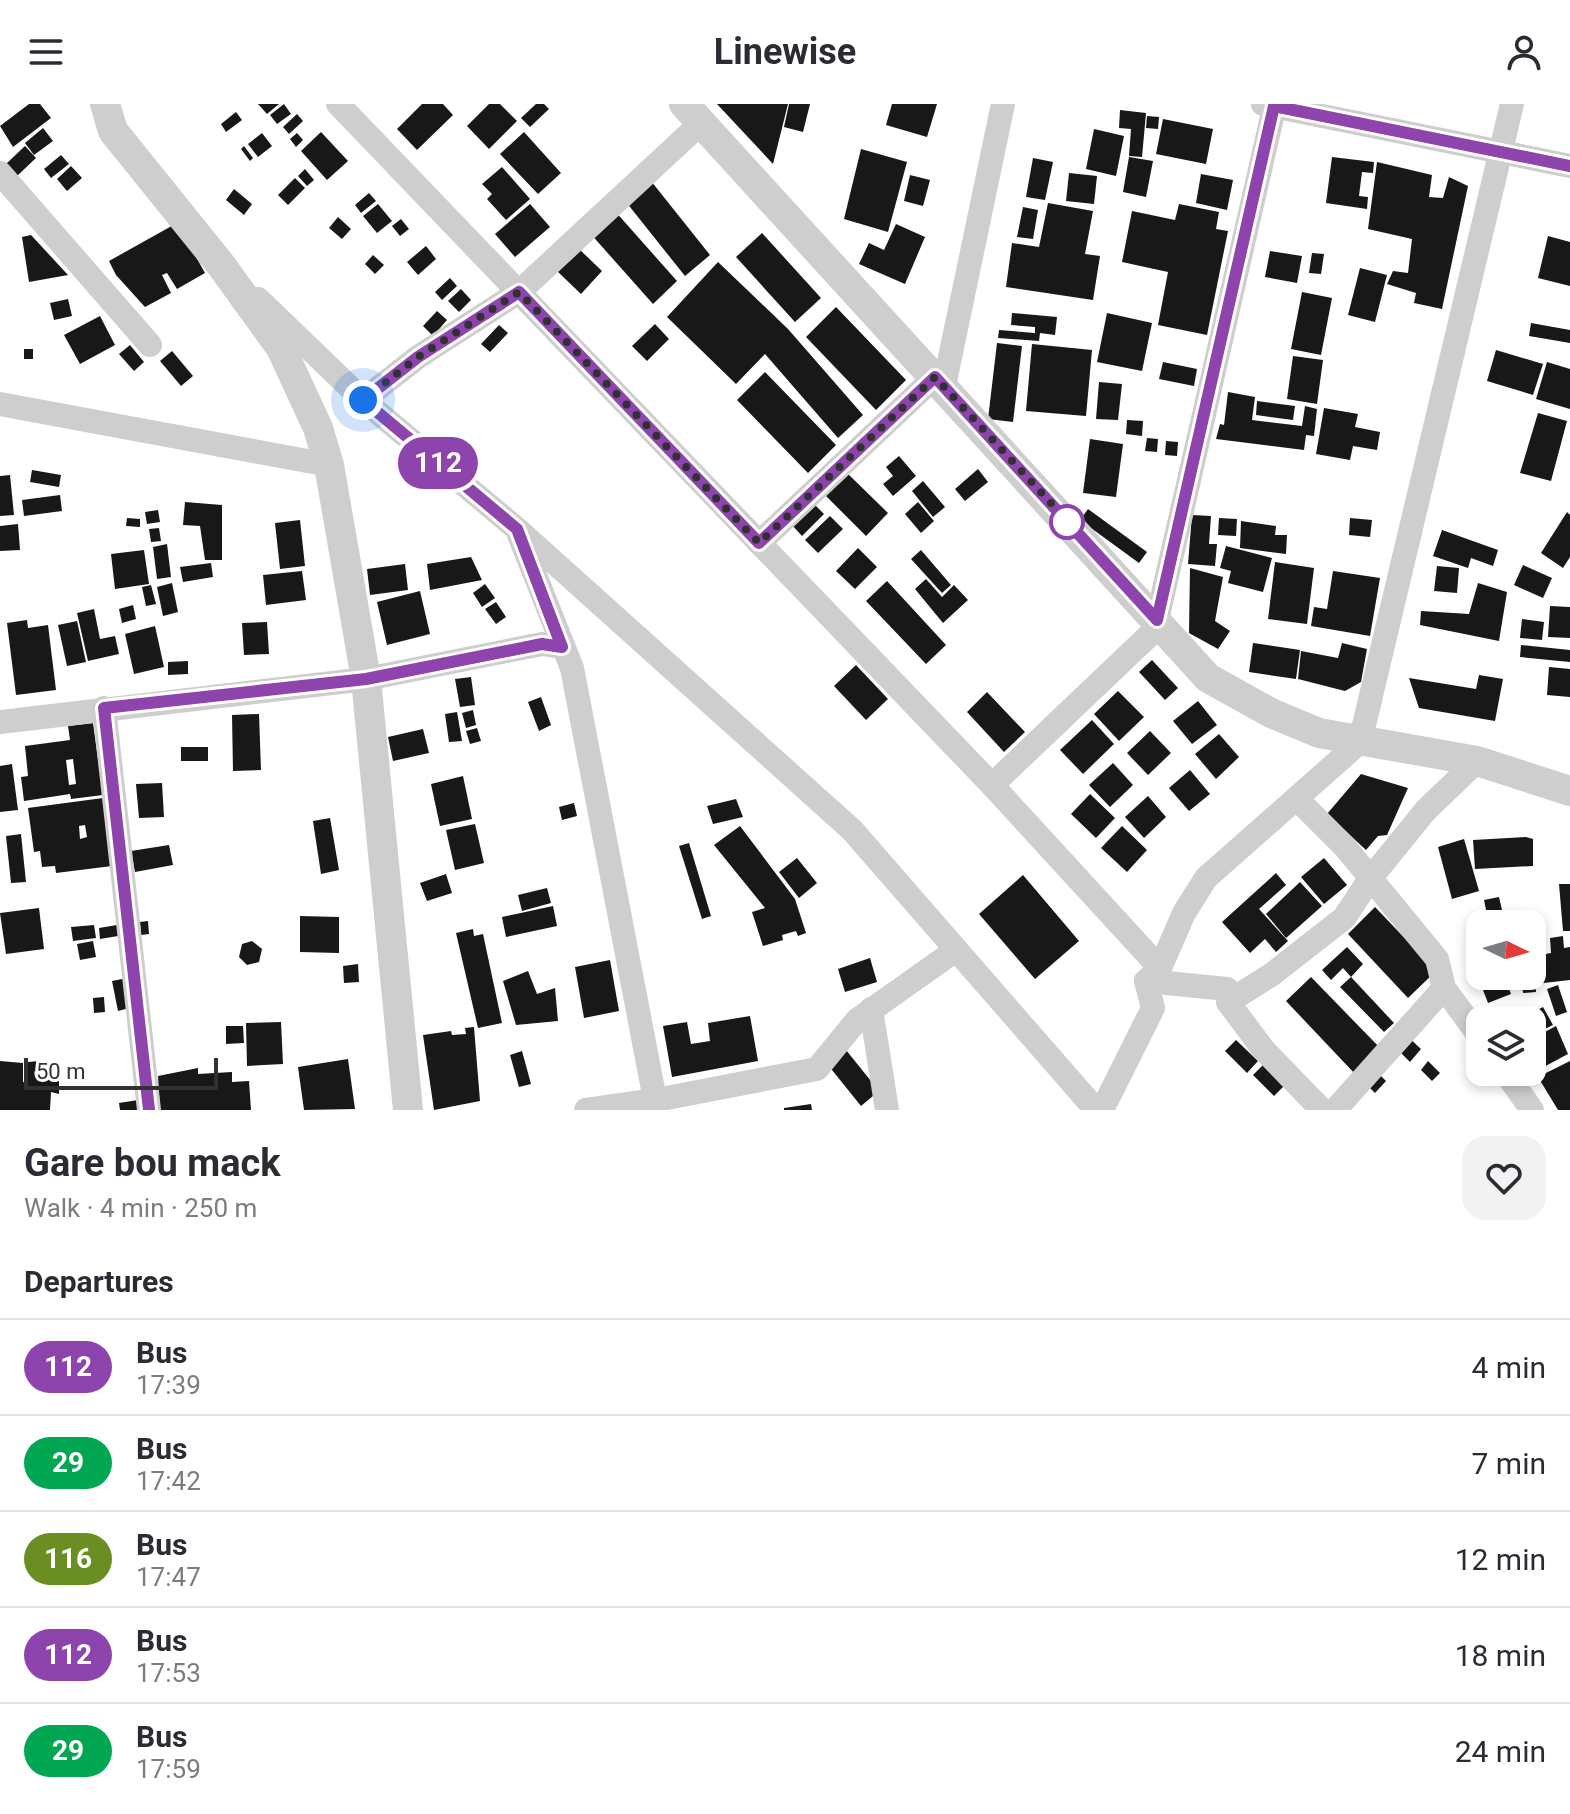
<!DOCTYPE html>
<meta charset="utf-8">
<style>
:root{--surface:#fff;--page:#f2f2f3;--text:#2b2b33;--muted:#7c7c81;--line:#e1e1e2}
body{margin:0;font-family:Roboto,sans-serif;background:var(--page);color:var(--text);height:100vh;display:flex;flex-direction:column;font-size:30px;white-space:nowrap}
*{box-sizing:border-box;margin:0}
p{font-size:26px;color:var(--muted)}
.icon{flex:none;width:44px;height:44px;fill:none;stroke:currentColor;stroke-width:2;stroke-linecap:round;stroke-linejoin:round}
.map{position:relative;height:1006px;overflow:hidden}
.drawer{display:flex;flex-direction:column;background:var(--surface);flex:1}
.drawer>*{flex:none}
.badge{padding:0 16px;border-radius:26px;font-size:28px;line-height:52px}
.needle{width:52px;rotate:95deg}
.buttons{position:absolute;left:1466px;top:806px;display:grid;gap:16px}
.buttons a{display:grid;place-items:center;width:80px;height:80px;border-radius:16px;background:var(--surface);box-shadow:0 4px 12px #0003;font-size:40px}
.scale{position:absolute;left:24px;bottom:20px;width:194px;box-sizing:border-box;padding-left:8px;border:4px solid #313131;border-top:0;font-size:22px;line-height:28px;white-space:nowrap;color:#313131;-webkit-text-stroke:6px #fff;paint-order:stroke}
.you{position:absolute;width:40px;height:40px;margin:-20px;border:6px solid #fff;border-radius:50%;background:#1a73e8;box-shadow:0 0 0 12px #1a73e833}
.map>.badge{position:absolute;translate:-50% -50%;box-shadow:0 0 0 4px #fff}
h2{padding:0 24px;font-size:30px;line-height:72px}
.round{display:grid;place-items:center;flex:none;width:84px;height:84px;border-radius:24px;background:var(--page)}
.headline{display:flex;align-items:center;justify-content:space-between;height:136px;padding:0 24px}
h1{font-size:38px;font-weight:700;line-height:60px}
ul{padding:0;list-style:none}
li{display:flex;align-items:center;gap:24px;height:96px;padding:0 24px;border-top:2px solid var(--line)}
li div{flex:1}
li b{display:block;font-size:30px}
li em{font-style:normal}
li .badge{min-width:88px;font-weight:700;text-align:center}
header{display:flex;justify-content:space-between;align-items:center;height:104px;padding:0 24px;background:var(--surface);font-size:36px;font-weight:700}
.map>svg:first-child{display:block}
</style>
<header><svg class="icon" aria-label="menu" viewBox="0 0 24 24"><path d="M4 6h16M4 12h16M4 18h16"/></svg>Linewise<svg class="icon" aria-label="person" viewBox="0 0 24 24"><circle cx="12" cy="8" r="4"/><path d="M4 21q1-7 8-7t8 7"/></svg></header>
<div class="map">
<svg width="1570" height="1006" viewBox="0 0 1570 1006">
<rect width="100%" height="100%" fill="#fff"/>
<g fill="#181818" fill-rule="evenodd">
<polygon points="29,0 40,0 51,14 13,43 0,22"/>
<polygon points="258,0 279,0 267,10"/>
<polygon points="284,0 291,10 277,20 270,11"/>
<polygon points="422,0 443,0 453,11 417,46 397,25"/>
<polygon points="489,0 500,0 517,17 489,45 467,22"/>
<polygon points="536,0 544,0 549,5 530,23 521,14"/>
<polygon points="717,0 788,0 773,60"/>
<polygon points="789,0 810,0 803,28 784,23"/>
<polygon points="892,0 937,0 927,33 886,21"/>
<polygon points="1120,6 1146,9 1142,53 1129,52 1131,25 1119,24"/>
<polygon points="236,8 242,16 226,28 221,20"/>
<polygon points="297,10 303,17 289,30 283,23"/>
<polygon points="1147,12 1159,13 1158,25 1146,24"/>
<polygon points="1163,15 1213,25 1206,60 1156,50"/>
<polygon points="43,24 53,37 34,51 25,39"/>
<polygon points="1094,25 1124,32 1116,72 1086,65"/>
<polygon points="321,28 348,57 327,76 301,47"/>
<polygon points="524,28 561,69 538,90 500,50"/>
<polygon points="262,29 272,42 258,53 248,40"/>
<polygon points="297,29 303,36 296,43 290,35"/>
<polygon points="25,42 36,54 17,72 6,60"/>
<polygon points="244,42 253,54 250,57 241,45"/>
<polygon points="861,45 907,58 888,128 844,115"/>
<polygon points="61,51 69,60 51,74 44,65"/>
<polygon points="1129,53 1153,57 1146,93 1123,88"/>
<polygon points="1332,53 1374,58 1373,69 1362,68 1359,92 1368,93 1367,105 1326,99"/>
<polygon points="1033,54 1053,58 1045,96 1026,93"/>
<polygon points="1377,58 1432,71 1429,93 1443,94 1449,73 1468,82 1442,205 1414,199 1416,189 1387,180 1393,167 1408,169 1412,135 1368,125"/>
<polygon points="71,62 82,74 67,87 57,75"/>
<polygon points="502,63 530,95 506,116 487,95 492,90 482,80"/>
<polygon points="305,65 314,76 307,82 298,72"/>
<polygon points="1069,69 1097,72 1094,100 1066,97"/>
<polygon points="1201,70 1233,76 1227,106 1196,99"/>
<polygon points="910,71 930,76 923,102 904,97"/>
<polygon points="295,74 305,84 288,101 278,91"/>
<polygon points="651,77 710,151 685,172 626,98"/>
<polygon points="234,85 252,100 244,111 226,96"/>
<polygon points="369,89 376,97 361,109 355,101"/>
<polygon points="1048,99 1093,107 1085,150 1100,152 1093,196 1006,183 1012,139 1039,143"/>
<polygon points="378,100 392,117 377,129 363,112"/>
<polygon points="530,100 550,123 515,153 495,130"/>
<polygon points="1179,100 1219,108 1216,125 1228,127 1207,231 1158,221 1168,168 1122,158 1132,107 1175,116"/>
<polygon points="1023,103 1038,106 1033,135 1017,133"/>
<polygon points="614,106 677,177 653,200 589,128"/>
<polygon points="338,113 351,125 342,135 329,124"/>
<polygon points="401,115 409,125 400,132 392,122"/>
<polygon points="177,119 205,169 177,185 167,169 162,171 171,189 145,203 116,171 109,157"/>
<polygon points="896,120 925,133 905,180 859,160 869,139 884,146"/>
<polygon points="762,129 821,194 795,218 736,153"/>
<polygon points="31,131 68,171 29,178 22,133"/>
<polygon points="1548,132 1570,138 1570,182 1538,174"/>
<polygon points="426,142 436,155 418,171 407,158"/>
<polygon points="578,144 602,167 581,190 557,167"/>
<polygon points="1270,147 1302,152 1297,179 1265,173"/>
<polygon points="1312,149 1324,150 1321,170 1309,169"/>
<polygon points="373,151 384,161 375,170 365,160"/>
<polygon points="718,158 788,225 863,311 838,334 765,250 736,280 667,213"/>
<polygon points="1360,164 1387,171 1375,218 1348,211"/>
<polygon points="450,174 457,182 442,196 435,188"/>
<polygon points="461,185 471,196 459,208 448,197"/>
<polygon points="1302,188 1332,194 1321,251 1291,245"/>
<polygon points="68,195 72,212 54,216 50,199"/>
<polygon points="836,203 906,276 876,306 806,233"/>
<polygon points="437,207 447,216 433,232 423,222"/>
<polygon points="1012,209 1057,213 1055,231 1040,229 1039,237 998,234 999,226 1035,229 1035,223 1011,221"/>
<polygon points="1107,209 1152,219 1142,267 1097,258"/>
<polygon points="100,212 115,241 80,260 64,231"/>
<polygon points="1531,219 1570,226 1570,239 1529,232"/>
<polygon points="655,220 669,235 647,257 632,242"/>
<polygon points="499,221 508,229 490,248 481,240"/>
<polygon points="997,239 1022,242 1013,318 988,315"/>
<polygon points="1032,240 1092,246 1086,312 1026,307"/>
<polygon points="130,241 144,258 134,267 119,250"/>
<rect x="24" y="245" width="9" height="10"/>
<polygon points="1496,246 1543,260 1533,291 1487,277"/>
<polygon points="172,247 193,272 181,282 160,257"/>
<polygon points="1293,252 1323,256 1317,300 1287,295"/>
<polygon points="1163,258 1197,265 1194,282 1159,275"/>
<polygon points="1547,258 1570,265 1570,305 1536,295"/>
<polygon points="765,268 836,341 808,369 737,296"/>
<polygon points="1099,278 1122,280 1118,316 1096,315"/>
<polygon points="1228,288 1255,293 1252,316 1302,322 1305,302 1317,305 1314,332 1306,331 1304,346 1216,335 1220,320 1224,321"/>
<polygon points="1257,297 1295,302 1293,316 1256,311"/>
<polygon points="1324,304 1358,310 1355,323 1380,328 1377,346 1353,342 1350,356 1316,350"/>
<polygon points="1538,309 1567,317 1551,377 1520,369"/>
<polygon points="1127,316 1143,317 1142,332 1126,330"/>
<polygon points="1147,334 1158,335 1157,348 1145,347"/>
<polygon points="1090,335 1123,340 1116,393 1083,389"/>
<polygon points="1166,337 1178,338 1177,352 1165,351"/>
<polygon points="899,352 916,372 893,392 883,380 893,372 886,363"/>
<polygon points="978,365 988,378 965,397 955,385"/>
<polygon points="32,366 61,371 59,383 30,378"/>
<polygon points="845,367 888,409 866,432 823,389"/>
<polygon points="10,371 14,411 0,412 0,372"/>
<polygon points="923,377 945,403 933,413 912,387"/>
<polygon points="60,391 62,407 24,412 22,396"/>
<polygon points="185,398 222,401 222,456 205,456 200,422 183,421"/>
<polygon points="918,398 934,417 921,429 905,410"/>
<polygon points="813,399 824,410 802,432 791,420"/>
<polygon points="1088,405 1147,448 1139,459 1080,416"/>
<polygon points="158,406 160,418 147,420 145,408"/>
<polygon points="1567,408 1570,411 1570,453 1563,464 1541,449"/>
<polygon points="1192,411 1211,412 1209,440 1217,440 1215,462 1188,460"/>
<polygon points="830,412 843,425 818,449 805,436"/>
<polygon points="127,414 140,415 140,423 126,422"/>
<polygon points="1219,414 1237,415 1236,432 1218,431"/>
<polygon points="1350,414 1372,416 1370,433 1349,431"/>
<polygon points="300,416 305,462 280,465 275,419"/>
<polygon points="1241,417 1276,422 1275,431 1287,431 1286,450 1240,444"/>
<polygon points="18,420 20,446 0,447 0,422"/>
<polygon points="159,424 161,437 151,438 149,425"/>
<polygon points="1442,426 1498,446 1493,462 1471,454 1468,464 1433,452"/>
<polygon points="167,440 171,473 157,475 153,443"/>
<polygon points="1226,442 1272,454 1263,488 1228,479 1231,467 1220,464"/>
<polygon points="858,444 877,463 855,485 836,467"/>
<polygon points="144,446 149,480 115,485 111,450"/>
<polygon points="921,446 951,481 942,489 911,455"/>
<polygon points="471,453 482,476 430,486 427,460"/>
<polygon points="1275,458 1314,464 1307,520 1268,515"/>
<polygon points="211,459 213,473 183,478 180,463"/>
<polygon points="405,460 408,486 370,491 367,465"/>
<polygon points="1523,461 1552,474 1543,494 1514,481"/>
<polygon points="1437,462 1459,464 1457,489 1434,487"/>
<polygon points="1190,464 1223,473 1215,517 1230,527 1218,545 1189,529"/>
<polygon points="302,467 306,496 266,501 263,471"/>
<polygon points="1333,467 1380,474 1370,532 1311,522 1314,503 1327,505"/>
<polygon points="926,475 942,493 954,481 968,496 943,519 915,485"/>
<polygon points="887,477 946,541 926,560 866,497"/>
<polygon points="172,479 178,508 163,512 157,483"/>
<polygon points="1478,479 1507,488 1499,537 1420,521 1421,507 1469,510"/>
<polygon points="485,480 495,494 482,503 473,489"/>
<polygon points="151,481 156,500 146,502 142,483"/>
<polygon points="420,487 430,530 387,541 377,498"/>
<polygon points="496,498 506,513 496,520 485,505"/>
<polygon points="133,501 136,515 122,519 119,505"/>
<polygon points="1550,502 1570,503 1570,534 1548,533"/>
<polygon points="94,505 100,535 115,532 119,550 88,557 77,509"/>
<polygon points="1522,515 1544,518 1542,536 1520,534"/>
<polygon points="27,516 28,524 48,521 56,586 16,591 7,519"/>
<polygon points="77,517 86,558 67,562 58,521"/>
<polygon points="267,518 269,550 244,551 242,519"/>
<polygon points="155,522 164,563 134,570 125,530"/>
<polygon points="1253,539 1300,546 1296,575 1249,568"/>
<polygon points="1342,539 1367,545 1361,578 1345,587 1298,575 1301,547 1338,554"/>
<polygon points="1521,541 1570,546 1570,558 1520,553"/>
<polygon points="1152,556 1178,584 1165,596 1139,568"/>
<polygon points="188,557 188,570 168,571 168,558"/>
<polygon points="856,561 888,595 866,616 834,582"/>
<polygon points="1549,563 1570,565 1570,593 1547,591"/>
<polygon points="1479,571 1503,575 1495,617 1419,604 1409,574 1476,585"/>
<polygon points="471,573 475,601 460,603 455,575"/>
<polygon points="1118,587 1144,613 1119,637 1094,610"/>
<polygon points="987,588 1025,628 1004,648 967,608"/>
<polygon points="541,593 551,621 539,627 528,598"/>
<polygon points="1198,597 1217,621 1192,640 1173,617"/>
<polygon points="473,606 476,621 466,624 462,609"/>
<polygon points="457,608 462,637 449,638 445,610"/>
<polygon points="259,610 261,666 233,667 232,611"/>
<polygon points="1092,616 1114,640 1083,670 1060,646"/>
<path d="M93 619 103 691 71 695 70 690 24 697 21 673 28 672 25 642 70 636 68 622ZM73 655 76 680 69 681 66 656Z"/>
<polygon points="477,624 481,637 470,640 466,627"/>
<polygon points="423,625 429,649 393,657 388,633"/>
<polygon points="1150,627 1171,649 1148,671 1127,649"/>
<polygon points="1219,630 1239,653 1216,675 1195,650"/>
<rect x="181" y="643" width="27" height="14"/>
<polygon points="1113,659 1133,681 1110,703 1089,681"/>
<polygon points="12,660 18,706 0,708 0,662"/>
<polygon points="1190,666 1210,690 1189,707 1169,684"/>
<polygon points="1361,670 1408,684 1387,731 1378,732 1366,746 1327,710"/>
<polygon points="463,672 472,715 440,722 431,680"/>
<polygon points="162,679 164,713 139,714 136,680"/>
<polygon points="1090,690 1115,714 1096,734 1071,710"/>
<polygon points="1148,692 1166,713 1144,734 1125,713"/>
<path d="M103 694 112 762 56 769 55 762 42 763 40 747 34 748 28 704ZM85 721 87 733 80 735 79 722Z"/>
<polygon points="736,695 743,713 713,720 707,702"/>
<polygon points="574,699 577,712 562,716 559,703"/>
<polygon points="330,714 339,766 321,770 313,717"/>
<polygon points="475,720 484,759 455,766 446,726"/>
<polygon points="740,722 795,795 806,829 798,832 796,827 782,831 783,836 763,842 752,808 765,804 714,741"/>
<polygon points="1122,722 1147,746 1127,768 1101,744"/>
<polygon points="21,730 26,778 11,779 6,732"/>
<polygon points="1526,733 1533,735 1533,762 1475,765 1473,736"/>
<polygon points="1464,735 1479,787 1452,795 1438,743"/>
<polygon points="689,739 711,812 702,815 679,742"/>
<polygon points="169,741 173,761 135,768 131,747"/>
<polygon points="797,754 817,779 799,794 779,768"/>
<polygon points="1324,754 1347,781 1324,800 1301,773"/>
<polygon points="1276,769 1286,781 1259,805 1288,837 1276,848 1265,835 1250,849 1222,818"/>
<polygon points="446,770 452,789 427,797 420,779"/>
<polygon points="1023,771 1079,837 1035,875 979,810"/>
<polygon points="1300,778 1322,802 1286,834 1266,810"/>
<polygon points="1559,780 1570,780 1570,827 1563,827"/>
<polygon points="547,784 551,799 522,807 518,791"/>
<polygon points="1499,793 1502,806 1487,811 1484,796"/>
<polygon points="553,802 557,822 506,833 502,813"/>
<polygon points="1375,803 1436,867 1408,894 1348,830"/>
<polygon points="39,804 44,845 6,850 0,809"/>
<polygon points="300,812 339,813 339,849 300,848"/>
<polygon points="148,817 149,830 141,831 140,818"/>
<polygon points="94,821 96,834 73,837 71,823"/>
<polygon points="117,821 118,832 100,835 99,824"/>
<polygon points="473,825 474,832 483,830 502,919 478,924 456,829"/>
<polygon points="1563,832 1564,844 1570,843 1570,876 1535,880 1536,888 1523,889 1521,872 1532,872 1532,837 1545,836 1546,850 1551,849 1550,834"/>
<polygon points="93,837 96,853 80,856 77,840"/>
<polygon points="252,837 262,845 259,858 247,861 239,853 242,840"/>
<polygon points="1347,843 1363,860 1351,873 1343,864 1331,876 1322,866"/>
<polygon points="870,854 877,878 845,888 838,865"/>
<polygon points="610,856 619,907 584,914 575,863"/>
<polygon points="358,860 359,878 344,879 343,862"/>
<polygon points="528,867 537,890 555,884 558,917 516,921 503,877"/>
<polygon points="1311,873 1382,946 1356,971 1286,897"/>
<polygon points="1351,873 1394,919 1384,928 1340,883"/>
<polygon points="127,874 133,903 118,907 112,877"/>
<polygon points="1506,877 1511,890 1488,899 1483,886"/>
<polygon points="1558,881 1567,908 1556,912 1547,885"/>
<polygon points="104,893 105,908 94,909 93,894"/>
<polygon points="1543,903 1553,921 1532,931 1532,916 1518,916"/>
<polygon points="750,912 758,957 672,973 663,922 687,918 691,940 710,937 708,919"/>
<polygon points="281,918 283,960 247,962 246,919"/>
<polygon points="226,922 243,922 244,939 226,940"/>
<polygon points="1556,922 1568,950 1538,966 1536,963 1532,965 1532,935"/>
<polygon points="474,923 480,997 434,1006 423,931 451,927 452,931 466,930 465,924"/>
<polygon points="1407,932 1421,945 1410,958 1396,944"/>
<polygon points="1236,936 1258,957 1247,969 1225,947"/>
<polygon points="846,946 879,987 861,1002 828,961"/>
<polygon points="522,947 531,980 519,983 510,951"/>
<polygon points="348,955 355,1005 304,1006 298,963"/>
<polygon points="0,957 23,959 23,978 28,979 28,958 39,957 39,968 59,964 59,990 51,988 50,1006 0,1006"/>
<polygon points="1428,957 1440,969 1432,977 1421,966"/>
<polygon points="1570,957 1570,1006 1558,1006 1538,973"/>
<polygon points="1263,961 1284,982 1274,992 1253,971"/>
<polygon points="198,964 198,970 232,968 232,978 249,977 251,1006 160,1006 158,972"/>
<polygon points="1378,969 1386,977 1375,989 1367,981"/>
<polygon points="138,996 140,1006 120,1006 119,999"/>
<polygon points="811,1000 812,1006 784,1006 784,1004"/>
</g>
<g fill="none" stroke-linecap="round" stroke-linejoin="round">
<g stroke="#cecece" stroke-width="24">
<polyline points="338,0 992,681 1160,864"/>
<polyline points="1263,0 1570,62"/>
<polyline points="0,69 150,241"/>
<polyline points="258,195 363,296 517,425 852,726 1096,1006"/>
<polyline points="944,282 1003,0"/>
<polyline points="363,296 418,253 519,188 701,19"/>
<polyline points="0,300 329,361"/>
<polyline points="519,431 572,564 657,1006"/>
<polyline points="759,439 935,273"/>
<polyline points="1157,516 1275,0"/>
<polyline points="104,604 149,1006"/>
<polyline points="0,618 366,575 542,540 562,543"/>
<polyline points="992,681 1160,521"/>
<polyline points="1297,695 1345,743 1437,855 1444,884 1480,933"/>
<polyline points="1146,877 1227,885 1228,898 1271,871 1344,814 1370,775 1426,706 1477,657"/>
<polyline points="1228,898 1263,945 1322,1006"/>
<polyline points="871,905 887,1006"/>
<polyline points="1505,968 1532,1006"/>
<polyline points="586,1006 656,996 817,965 857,916 956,846"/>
<polyline points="1102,1006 1153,904 1146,877 1160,864 1184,809 1206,774 1360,638 1512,0"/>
<polyline points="1335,1006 1444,884"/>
</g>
<g stroke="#cecece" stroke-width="30">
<polyline points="105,0 113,27 221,161 281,244 318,324 329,361 366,575 408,1006"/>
<polyline points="684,0 1208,574 1271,609 1319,629 1477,657 1570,687"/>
</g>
</g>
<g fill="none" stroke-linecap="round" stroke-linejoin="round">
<defs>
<polyline id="line" points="149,1006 104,604 366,575 542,540 562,543 517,425 363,296 418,253 519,188 759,439 935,273 1157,516 1274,2 1570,62"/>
</defs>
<use href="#line" stroke="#fff" stroke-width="18"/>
<use href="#line" stroke="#8e44ad" stroke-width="12"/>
<polyline stroke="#313131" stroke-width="8" stroke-dasharray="0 14.4" points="363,296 418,253 519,188 759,439 935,273 1072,422 1067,418"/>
</g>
<circle fill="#fff" stroke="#8e44ad" stroke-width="4" cx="1067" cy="418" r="16"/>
</svg>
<div class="buttons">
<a><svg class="needle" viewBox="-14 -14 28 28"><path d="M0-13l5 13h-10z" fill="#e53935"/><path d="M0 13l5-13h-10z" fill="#7c7c81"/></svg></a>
<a><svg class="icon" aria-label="layers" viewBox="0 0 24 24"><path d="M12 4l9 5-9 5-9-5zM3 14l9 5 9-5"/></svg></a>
</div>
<div class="scale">50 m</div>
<div class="you" style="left:363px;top:296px"></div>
<b class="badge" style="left:438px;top:359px;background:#8e44ad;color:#fff">112</b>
</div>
<section class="drawer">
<div class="headline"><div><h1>Gare bou mack</h1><p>Walk · 4 min · 250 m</p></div><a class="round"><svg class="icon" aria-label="heart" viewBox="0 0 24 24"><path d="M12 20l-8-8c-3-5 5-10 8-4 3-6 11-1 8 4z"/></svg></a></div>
<h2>Departures</h2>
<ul>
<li><span class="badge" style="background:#8e44ad;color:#fff">112</span><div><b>Bus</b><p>17:39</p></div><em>4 min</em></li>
<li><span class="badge" style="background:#00a651;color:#fff">29</span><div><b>Bus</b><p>17:42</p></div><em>7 min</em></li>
<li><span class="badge" style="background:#6b8e23;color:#fff">116</span><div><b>Bus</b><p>17:47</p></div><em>12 min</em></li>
<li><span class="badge" style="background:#8e44ad;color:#fff">112</span><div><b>Bus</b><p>17:53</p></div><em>18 min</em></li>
<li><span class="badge" style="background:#00a651;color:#fff">29</span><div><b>Bus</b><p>17:59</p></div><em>24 min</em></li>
</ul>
</section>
